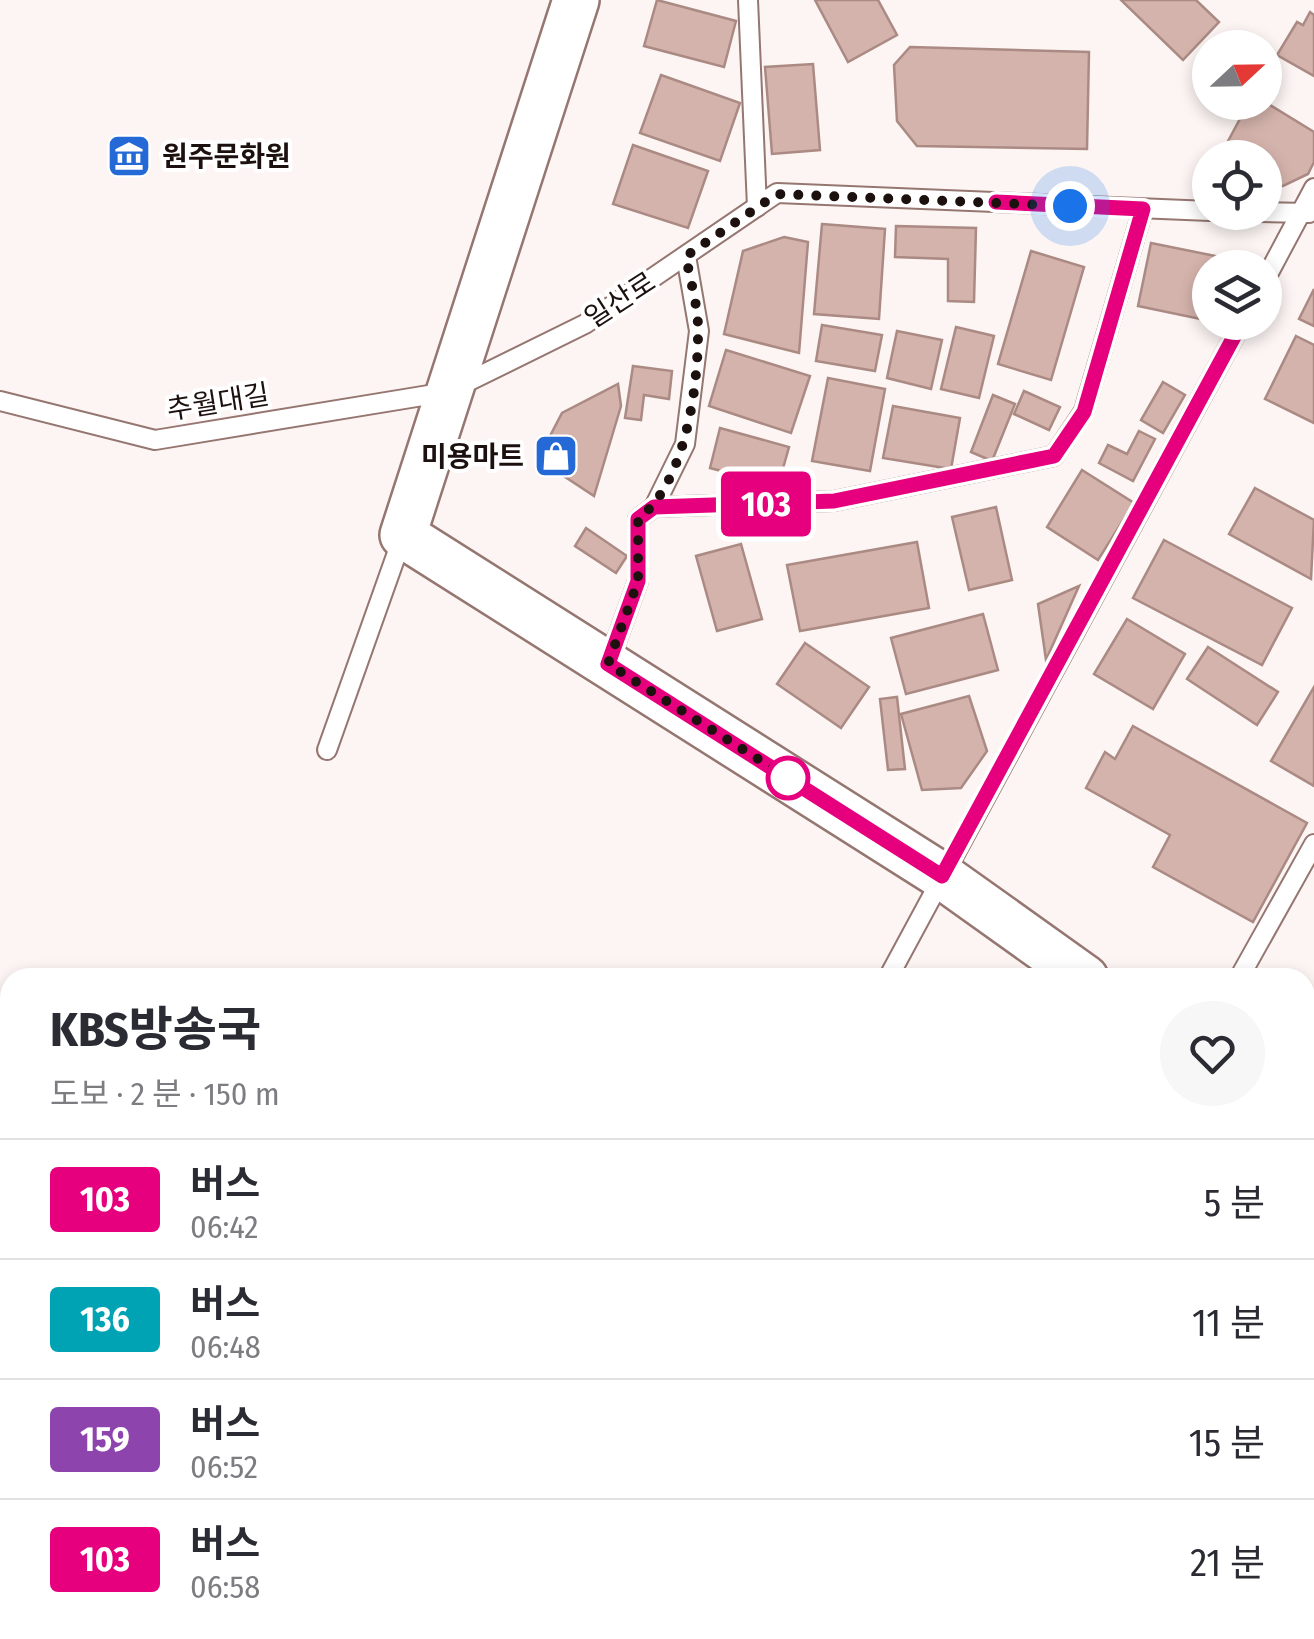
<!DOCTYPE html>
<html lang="ko">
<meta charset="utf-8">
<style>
:root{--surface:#fff;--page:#f7f7f7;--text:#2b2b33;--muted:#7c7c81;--line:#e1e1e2}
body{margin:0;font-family:"Fira Sans Condensed","Noto Sans KR",sans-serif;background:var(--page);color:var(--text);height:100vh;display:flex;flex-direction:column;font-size:38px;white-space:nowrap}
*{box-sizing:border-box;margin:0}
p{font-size:32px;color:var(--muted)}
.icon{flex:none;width:55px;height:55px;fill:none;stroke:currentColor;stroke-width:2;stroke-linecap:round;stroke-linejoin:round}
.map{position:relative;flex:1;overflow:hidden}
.sheet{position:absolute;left:0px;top:968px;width:1315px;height:672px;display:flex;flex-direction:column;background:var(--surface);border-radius:30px 30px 0 0;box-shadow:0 5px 15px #0003}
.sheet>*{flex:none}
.badge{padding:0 20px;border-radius:8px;font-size:35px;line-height:65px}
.needle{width:65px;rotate:68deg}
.tools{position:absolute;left:1192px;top:30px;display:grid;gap:20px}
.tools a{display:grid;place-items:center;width:90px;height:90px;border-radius:50%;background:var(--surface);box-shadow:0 5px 15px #0003;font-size:50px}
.you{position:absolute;width:50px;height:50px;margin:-25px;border:8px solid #fff;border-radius:50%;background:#1a73e8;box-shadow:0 0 0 15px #1a73e833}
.map>.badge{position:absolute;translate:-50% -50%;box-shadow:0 0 0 5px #fff}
.round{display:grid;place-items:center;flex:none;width:105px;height:105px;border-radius:52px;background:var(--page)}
.overview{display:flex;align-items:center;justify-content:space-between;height:170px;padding:0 50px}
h1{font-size:48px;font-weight:700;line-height:75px}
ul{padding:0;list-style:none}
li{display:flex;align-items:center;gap:30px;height:120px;padding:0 50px;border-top:2px solid var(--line)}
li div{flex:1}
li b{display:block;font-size:38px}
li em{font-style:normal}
li .badge{min-width:110px;font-weight:700;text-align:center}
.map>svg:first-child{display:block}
</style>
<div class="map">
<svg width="1314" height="1639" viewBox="0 0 1314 1639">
<rect width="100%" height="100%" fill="#fcf5f3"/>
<g fill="#d4b3ac" stroke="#aa8a83" stroke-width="2.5">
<polygon points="657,0 736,21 724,67 644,46"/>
<polygon points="815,0 878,0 897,35 848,62"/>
<polygon points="1121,0 1196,0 1219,22 1183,60"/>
<polygon points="1310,12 1314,15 1314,76 1277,55 1297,22 1303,25"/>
<polygon points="910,47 1089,52 1087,149 917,146 897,121 894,65"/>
<polygon points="813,64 820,150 772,154 765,67"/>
<polygon points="661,75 740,103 720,161 640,133"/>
<polygon points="1249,102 1265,102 1314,132 1314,162 1308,174 1283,186 1265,184 1265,158 1219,158"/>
<polygon points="633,145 708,171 688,228 613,204"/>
<polygon points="822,224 885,229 879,319 814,314"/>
<polygon points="896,226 976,228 974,302 948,301 948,259 895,257"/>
<polygon points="784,237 808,242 799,353 724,334 743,251"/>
<polygon points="1151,243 1245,262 1244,268 1210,268 1210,321 1138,306"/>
<polygon points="1031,251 1084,267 1051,380 998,364"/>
<polygon points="1314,289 1314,326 1299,319"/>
<polygon points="822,325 882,335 875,371 816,361"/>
<polygon points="956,327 994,336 979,398 941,389"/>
<polygon points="897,331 942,340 931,389 887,378"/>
<polygon points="1296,336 1314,345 1314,423 1265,399"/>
<polygon points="726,350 810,376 791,433 709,406"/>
<polygon points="633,366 672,371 669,399 644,395 641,420 625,418"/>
<polygon points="828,378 885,389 870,471 812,461"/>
<polygon points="1163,382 1185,395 1163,433 1141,420"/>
<polygon points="618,384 621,406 594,496 538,459 562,413"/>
<polygon points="1024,391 1060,407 1049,430 1014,414"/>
<polygon points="993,395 1015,404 992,461 971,452"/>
<polygon points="893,406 960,418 951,469 883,458"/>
<polygon points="720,428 789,447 778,486 710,468"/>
<polygon points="1139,431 1155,439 1133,481 1099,463 1108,445 1127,454"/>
<polygon points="1082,470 1134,503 1098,560 1047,527"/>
<polygon points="1255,488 1314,520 1311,579 1229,534"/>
<polygon points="996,507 1012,580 969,590 952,517"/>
<polygon points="586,528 627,556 616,573 575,546"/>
<polygon points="1164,540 1292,608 1262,665 1133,598"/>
<polygon points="917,542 929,608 800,631 787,565"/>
<polygon points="741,544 762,619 717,631 696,556"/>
<polygon points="1079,586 1046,660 1038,604"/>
<polygon points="983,614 998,670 906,694 891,638"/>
<polygon points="1127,619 1185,654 1153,709 1094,674"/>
<polygon points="805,643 869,687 841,728 777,684"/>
<polygon points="1208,647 1278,692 1257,725 1187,679"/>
<polygon points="1314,687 1314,786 1271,761"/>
<polygon points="969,696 987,751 961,788 922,790 901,714"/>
<polygon points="897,697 905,769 888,770 880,699"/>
<polygon points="1133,726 1307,823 1253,922 1153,867 1170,835 1086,788 1105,752 1115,759"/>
<polygon points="640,1630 755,1630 749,1639 633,1639"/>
<polygon points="782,1630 883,1630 877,1639 787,1639 790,1635"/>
<polygon points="908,1630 975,1630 969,1639 922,1639"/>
</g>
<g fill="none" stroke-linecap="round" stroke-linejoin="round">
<defs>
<g id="service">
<polyline points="748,0 757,207"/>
<polyline points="1259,212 1309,213"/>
<polyline points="1265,280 1314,188"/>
<polyline points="0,401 155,440 447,392 585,324 777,193 1210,211"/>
<polyline points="654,507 685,444 699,331 686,256"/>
<polyline points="608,664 638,581 638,519 654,507 834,501 1054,456 1084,411 1143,209"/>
<polyline points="327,750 403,536"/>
<polyline points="888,978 1242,322"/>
<polyline points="1239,978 1314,844"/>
<polyline points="1129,1630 1142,1639"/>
<polyline points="540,1639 544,1630"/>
</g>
<g id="tertiary">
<polyline points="576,0 403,535 942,876 1085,978"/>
<polyline points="1305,1133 1314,1150"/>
<polyline points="1305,1559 1314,1546"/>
<polyline points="1252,1639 1258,1630"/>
</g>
</defs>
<use href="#service" stroke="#957670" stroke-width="22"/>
<use href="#tertiary" stroke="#957670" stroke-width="50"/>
<use href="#service" stroke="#fff" stroke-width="18"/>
<use href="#tertiary" stroke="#fff" stroke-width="45"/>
</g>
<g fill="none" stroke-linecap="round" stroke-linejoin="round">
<defs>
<polyline id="line" points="996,202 1143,209 1084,412 1054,456 834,501 654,507 638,519 638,581 608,664 942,876 1242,322"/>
</defs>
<use href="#line" stroke="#fff" stroke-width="22"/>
<use href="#line" stroke="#e6007e" stroke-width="15"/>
<path stroke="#1c110e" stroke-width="10" stroke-dasharray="0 18" d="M788 778 608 664 638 581V519C685 484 698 389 698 333 699 308 690 281 686 256L777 194 1070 206"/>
</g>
<defs>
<symbol id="museum-square" viewBox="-11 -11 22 22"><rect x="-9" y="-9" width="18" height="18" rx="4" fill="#2469d5" stroke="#fff"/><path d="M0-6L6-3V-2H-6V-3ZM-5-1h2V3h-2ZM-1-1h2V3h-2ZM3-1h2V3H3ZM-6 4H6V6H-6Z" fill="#fff"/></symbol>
<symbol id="shop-square" viewBox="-11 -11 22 22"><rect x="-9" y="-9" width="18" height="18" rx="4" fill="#2469d5" stroke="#fff"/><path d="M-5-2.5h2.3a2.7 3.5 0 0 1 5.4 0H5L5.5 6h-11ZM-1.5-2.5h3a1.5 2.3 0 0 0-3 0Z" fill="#fff"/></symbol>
</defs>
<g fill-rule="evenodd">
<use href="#museum-square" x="104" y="131" width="50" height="50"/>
<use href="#shop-square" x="531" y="431" width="50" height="50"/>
</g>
<circle fill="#fff" stroke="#e6007e" stroke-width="5" cx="788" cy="778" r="20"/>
<g text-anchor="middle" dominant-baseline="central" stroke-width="8" stroke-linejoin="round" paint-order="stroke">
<g font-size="28" font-weight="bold" fill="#1c110e" stroke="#fff" text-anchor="start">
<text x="162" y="156">원주문화원</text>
<text x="524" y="456" text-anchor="end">미용마트</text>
</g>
<g font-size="28" fill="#1c110e" stroke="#fff">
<text transform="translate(620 300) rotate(-33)">일산로</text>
<text transform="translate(218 402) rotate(-9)">추월대길</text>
</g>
</g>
</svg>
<div class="tools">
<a><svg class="needle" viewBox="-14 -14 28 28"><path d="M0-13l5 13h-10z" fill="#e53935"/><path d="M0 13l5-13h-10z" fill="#7c7c81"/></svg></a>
<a><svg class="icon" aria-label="locate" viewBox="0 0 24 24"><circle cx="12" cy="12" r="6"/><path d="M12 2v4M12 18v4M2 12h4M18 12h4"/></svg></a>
<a><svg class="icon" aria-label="layers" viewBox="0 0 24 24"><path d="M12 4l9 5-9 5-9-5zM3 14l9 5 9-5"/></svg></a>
</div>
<div class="you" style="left:1070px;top:206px"></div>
<b class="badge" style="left:766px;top:504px;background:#e6007e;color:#fff">103</b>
<section class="sheet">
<div class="overview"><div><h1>KBS방송국</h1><p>도보 · 2 분 · 150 m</p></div><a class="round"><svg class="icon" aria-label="heart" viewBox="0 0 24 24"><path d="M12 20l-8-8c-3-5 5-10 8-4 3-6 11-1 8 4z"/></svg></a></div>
<ul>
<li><span class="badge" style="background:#e6007e;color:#fff">103</span><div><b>버스</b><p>06:42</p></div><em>5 분</em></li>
<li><span class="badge" style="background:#00a3b4;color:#fff">136</span><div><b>버스</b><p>06:48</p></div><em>11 분</em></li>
<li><span class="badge" style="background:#8e44ad;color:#fff">159</span><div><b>버스</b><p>06:52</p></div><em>15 분</em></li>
<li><span class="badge" style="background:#e6007e;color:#fff">103</span><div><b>버스</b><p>06:58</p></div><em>21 분</em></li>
</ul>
</section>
</div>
